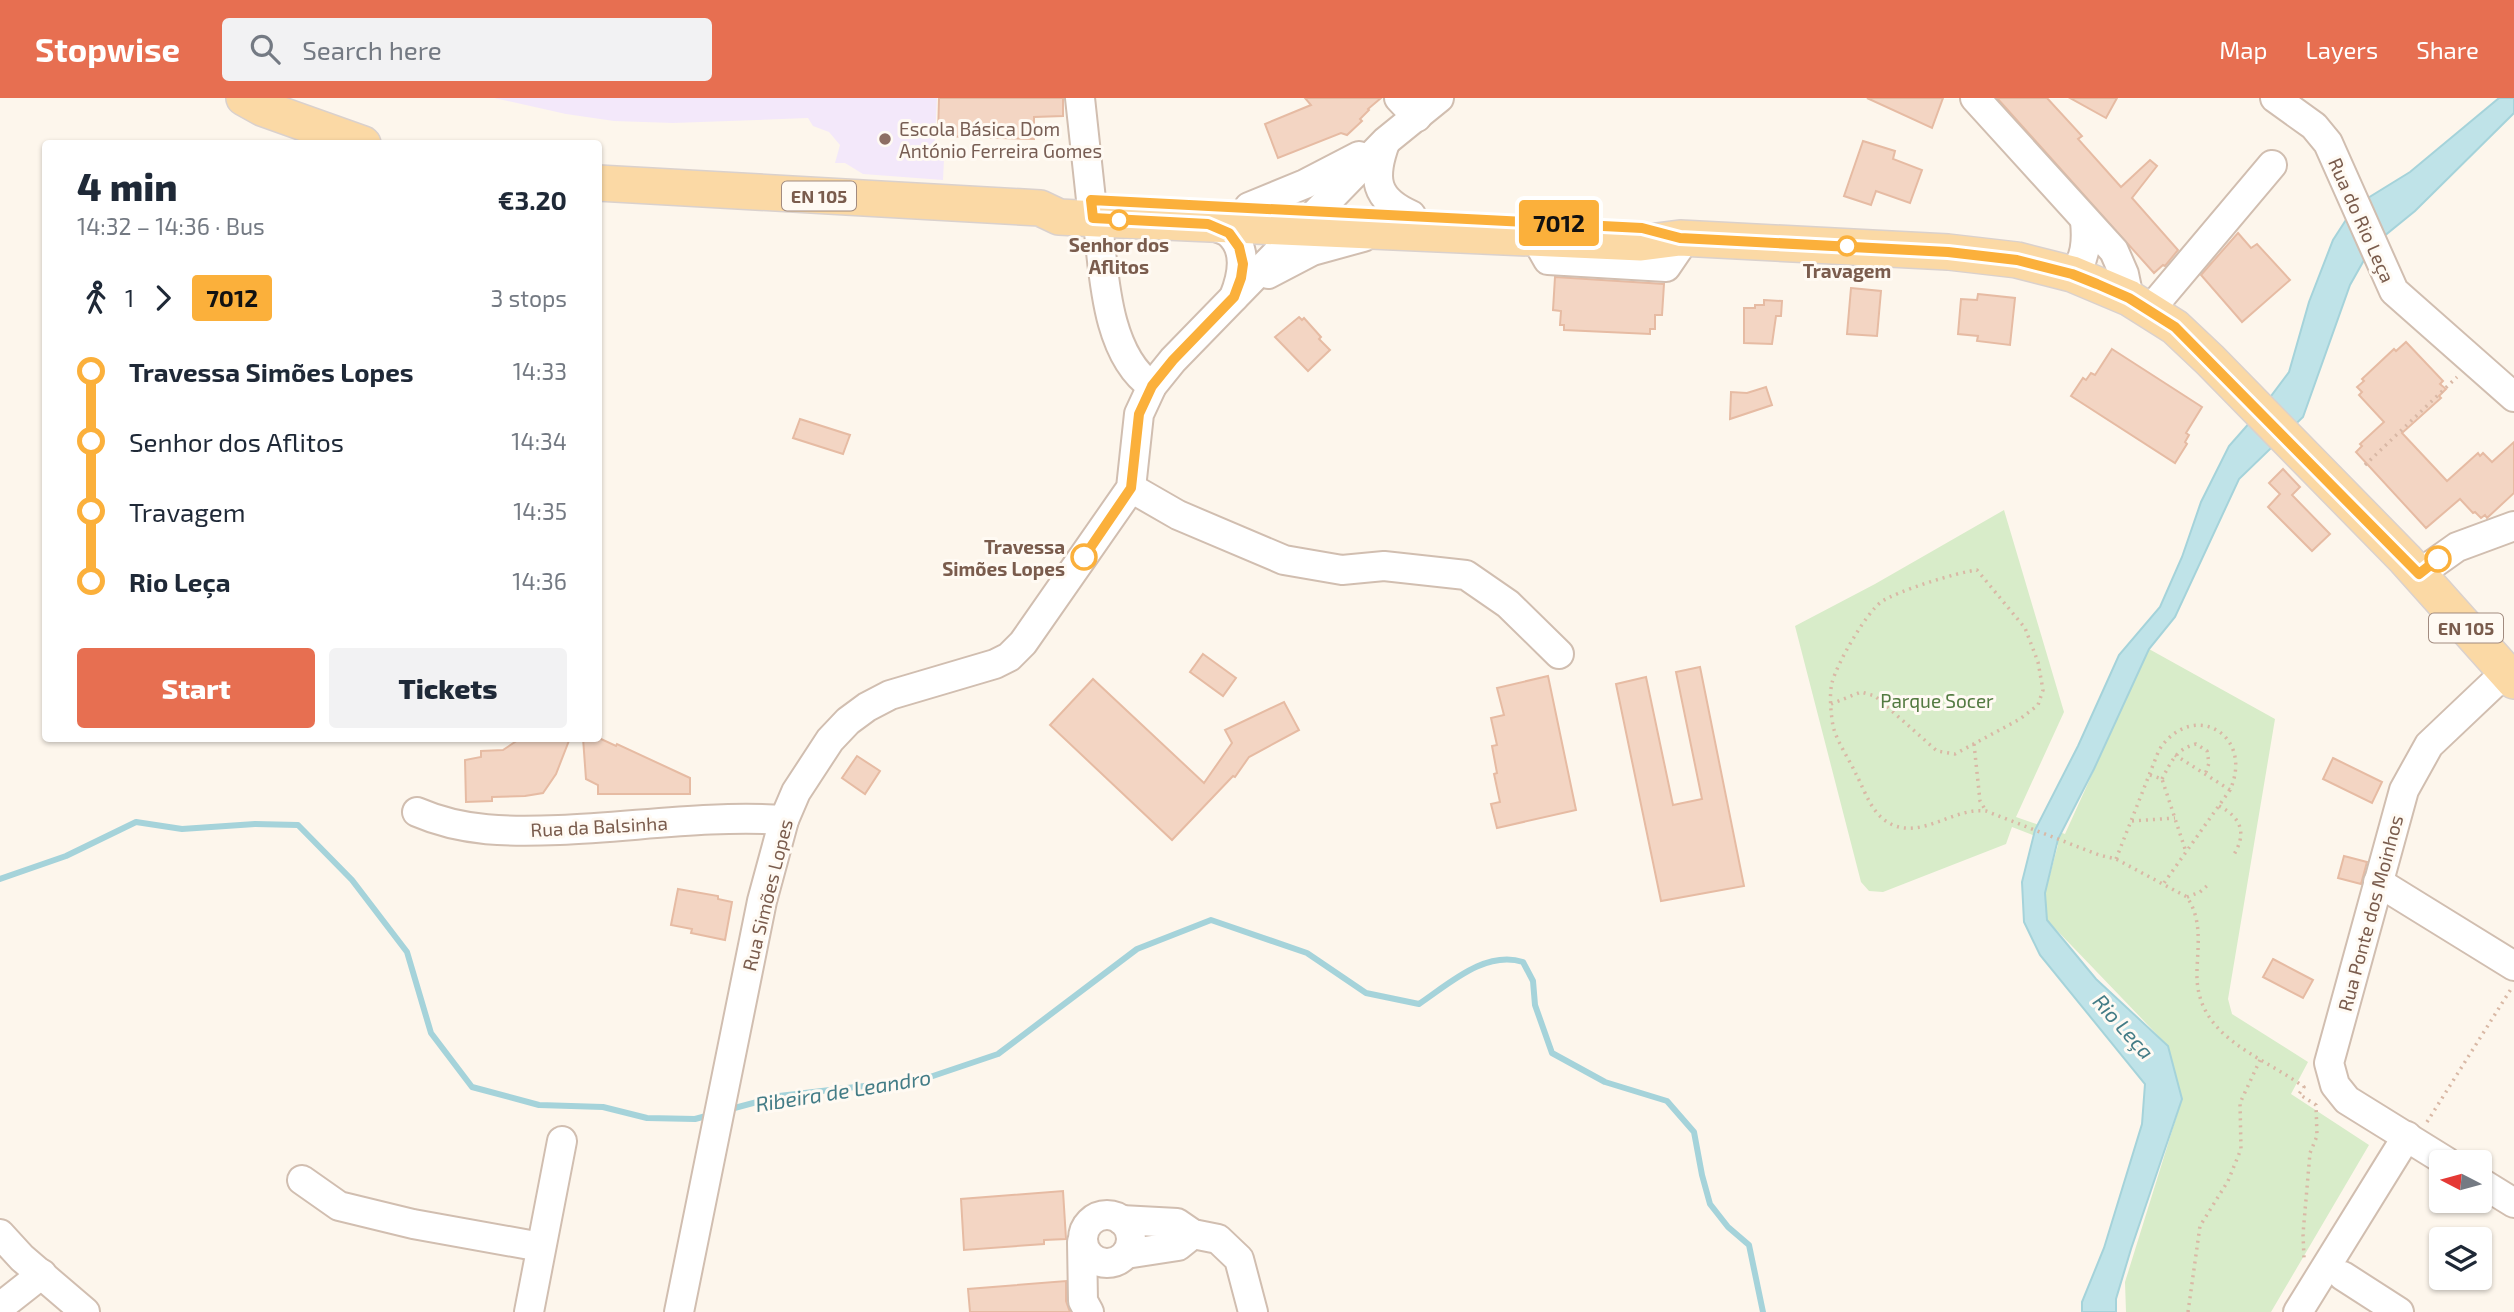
<!DOCTYPE html>
<meta charset="utf-8">
<style>
:root{--surface:#fff;--page:#f2f2f3;--text:#1f2937;--muted:#747a83;--accent:#e76f51}
body{margin:0;font-family:"Exo 2",sans-serif;background:var(--page);color:var(--text);height:100vh;display:flex;flex-direction:column;font-size:26px;white-space:nowrap}
*{box-sizing:border-box;margin:0}
p{font-size:23px;color:var(--muted)}
.icon{flex:none;width:38px;height:38px;fill:none;stroke:currentColor;stroke-width:2;stroke-linecap:round;stroke-linejoin:round}
.map{position:relative;flex:1;overflow:hidden}
.drawer{position:absolute;left:42px;top:42px;width:560px;height:602px;display:flex;flex-direction:column;background:var(--surface);border-radius:7px;box-shadow:0 2px 5px #0004}
.drawer>*{flex:none}
.badge{padding:0 14px;border-radius:5px;font-size:24px;line-height:46px}
.needle{width:46px;rotate:276deg}
.tools{position:absolute;left:2429px;top:1052px;display:grid;gap:14px}
.tools a{display:grid;place-items:center;width:63px;height:63px;border-radius:7px;background:var(--surface);box-shadow:0 2px 5px #0004;font-size:35px}
.map>.badge{position:absolute;translate:-50% -50%;box-shadow:0 0 0 4px #fff}
.legs{display:flex;align-items:center;gap:10px;height:77px;padding:0 35px;font-size:23px}
.legs p{margin-inline-start:auto}
.head{display:flex;align-items:center;justify-content:space-between;height:119px;padding:0 35px}
h1{font-size:38px;font-weight:800;line-height:52px}
.action{display:flex;gap:14px;margin-top:auto;padding:14px 35px}
.action a{flex:1;height:80px;border-radius:7px;background:var(--accent);color:#fff;font-size:28px;font-weight:800;line-height:80px;text-align:center}
.action a+a{background:var(--page);color:var(--text)}
ul{padding:0 35px;list-style:none}
li{display:flex;align-items:center;gap:24px;height:70px;font-size:26px}
li i{display:grid;place-items:center;width:10px;height:100%;margin:0 9px;background:currentColor}
li i::after{content:'';width:18px;height:18px;margin:-9px;border:5px solid;border-radius:50%;background:var(--surface)}
li p{margin-inline-start:auto}
li:first-child i{background:linear-gradient(#0000 50%,currentColor 0)}
li:last-child i{background:linear-gradient(currentColor 50%,#0000 0)}
header{display:flex;align-items:center;gap:42px;box-sizing:border-box;height:98px;padding:0 35px;background:var(--accent);color:#fff}
header strong{font-size:33px}
nav{display:flex;gap:38px;margin-inline-start:auto;font-size:24px}
.search{width:490px;height:63px;background:var(--page);display:flex;align-items:center;gap:18px;box-sizing:border-box;padding:0 24px;border-radius:7px;color:var(--muted);font-size:26px}
.map>svg:first-child{display:block}
</style>
<header>
<strong>Stopwise</strong>
<div class="search"><svg class="icon" aria-label="search" viewBox="0 0 24 24"><circle cx="10" cy="10" r="6"/><path d="M15 15l6 6"/></svg>Search here</div>
<nav><a>Map</a><a>Layers</a><a>Share</a></nav>
</header>
<div class="map">
<svg width="2514" height="1214" viewBox="0 0 2514 1214">
<rect width="100%" height="100%" fill="#fdf6ec"/>
<polygon fill="#f3e8fa" points="494,0 937,0 934,60 944,61 943,82 863,76 845,65 835,65 840,47 829,34 813,28 808,20 673,25 614,23 566,16"/>
<polygon fill="#d8ecc9" points="2004,412 2064,614 2016,719 2065,736 2149,551 2275,621 2228,901 2232,916 2308,964 2291,996 2369,1047 2271,1214 2126,1214 2125,1184 2182,1001 2168,948 2047,822 2045,795 2058,747 2012,729 2006,746 1883,794 1869,793 1861,784 1795,528 1875,486"/>
<polygon fill="#bfe3e8" stroke="#a5d3da" stroke-width="2" points="2499,0 2514,0 2514,15 2415,113 2372,148 2350,187 2303,319 2239,381 2175,519 2149,551 2094,671 2058,741 2045,795 2047,822 2096,881 2168,948 2182,1001 2131,1151 2116,1201 2116,1214 2082,1214 2082,1204 2104,1150 2142,1026 2145,986 2040,857 2024,824 2022,784 2035,732 2078,648 2119,557 2160,509 2182,459 2201,404 2229,348 2259,314 2289,274 2309,204 2333,142 2355,108 2410,74"/>
<g fill="none" stroke-linecap="round" stroke-linejoin="round">
<g stroke="#a5d3da" stroke-width="6">
<polyline points="0,781 66,758 136,724 182,731 255,726 298,727 352,782 407,854 431,935 472,989 539,1007 603,1009 647,1020 695,1021 710,1017"/>
<path d="M727 1012 779 998 924 981 998 956 1137 851 1211 822 1307 855 1366 895 1419 906C1449 886 1485 852 1523 864L1533 883 1535 907 1552 955 1605 984 1667 1003 1694 1034 1702 1077 1710 1106 1728 1129 1749 1147 1763 1214"/>
</g>
</g>
<g fill="#f3d5c3" stroke="#e6bba3" stroke-width="2">
<polygon points="939,0 1063,0 1063,18 1034,19 1034,41 938,38"/>
<polygon points="1305,0 1381,0 1368,11 1369,12 1360,21 1362,23 1347,37 1341,35 1278,60 1265,26 1311,7"/>
<polygon points="1867,0 1943,0 1932,30"/>
<polygon points="1997,0 2047,0 2082,38 2078,41 2121,89 2150,62 2157,68 2132,100 2178,152 2165,168 2163,167 2154,175"/>
<polygon points="2070,0 2117,0 2106,20"/>
<polygon points="1863,43 1895,53 1893,61 1922,72 1910,105 1876,93 1871,107 1844,98"/>
<polygon points="2238,135 2251,150 2257,146 2290,182 2242,224 2201,177"/>
<polygon points="1555,179 1664,186 1662,217 1655,217 1655,231 1650,231 1650,236 1564,232 1564,227 1560,227 1561,213 1553,212"/>
<polygon points="1851,190 1881,193 1877,238 1847,236"/>
<polygon points="1978,196 2015,200 2010,247 1977,243 1978,238 1958,236 1961,201 1977,202"/>
<polygon points="1764,202 1782,203 1781,218 1776,218 1772,246 1744,245 1744,210 1755,210 1755,207 1764,207"/>
<polygon points="1299,219 1302,222 1304,220 1321,239 1319,241 1330,252 1308,273 1275,239"/>
<polygon points="2406,244 2443,283 2440,286 2446,291 2439,298 2441,300 2402,335 2447,383 2478,355 2480,358 2483,355 2492,364 2514,344 2514,395 2487,420 2485,417 2481,420 2475,414 2473,415 2460,401 2426,430 2356,354 2362,348 2360,346 2384,324 2359,297 2362,294 2357,289 2364,283 2362,281 2394,251 2396,253"/>
<polygon points="2112,251 2202,309 2186,335 2189,337 2185,344 2187,346 2175,365 2071,298 2083,280 2086,282 2091,275 2095,277"/>
<polygon points="1766,289 1772,307 1730,321 1731,294 1747,295"/>
<polygon points="800,321 850,337 843,356 793,340"/>
<polygon points="2283,371 2300,389 2292,397 2330,436 2312,453 2268,409 2280,396 2269,385"/>
<polygon points="1203,556 1236,580 1223,598 1190,574"/>
<polygon points="1700,569 1744,788 1661,803 1616,586 1646,579 1673,707 1702,701 1676,574"/>
<polygon points="1548,578 1576,712 1497,730 1491,706 1500,704 1494,676 1497,675 1492,648 1497,647 1491,620 1504,617 1497,590"/>
<polygon points="1093,581 1204,685 1232,645 1225,632 1284,604 1299,632 1249,659 1235,679 1233,678 1172,742 1050,627"/>
<polygon points="521,640 570,640 556,676 543,695 525,698 492,699 492,703 466,704 465,662 481,659 481,653 503,652"/>
<polygon points="583,640 599,640 616,648 617,646 690,680 690,696 598,696 598,687 586,681"/>
<polygon points="857,658 880,673 865,696 842,680"/>
<polygon points="2333,660 2382,684 2372,705 2323,681"/>
<polygon points="2344,758 2367,764 2361,786 2338,780"/>
<polygon points="678,791 718,798 718,801 732,804 725,842 691,835 692,831 671,827"/>
<polygon points="2273,861 2313,882 2303,900 2263,879"/>
<polygon points="1063,1093 1066,1141 1044,1142 1044,1146 964,1152 961,1101"/>
<polygon points="1066,1183 1066,1203 1070,1214 970,1214 968,1191"/>
</g>
<g fill="none" stroke-linecap="round" stroke-linejoin="round">
<defs>
<g id="minor">
<polyline points="1080,0 1093,120"/>
<polyline points="1399,0 1417,19"/>
<polyline points="1975,0 2114,153 2124,176 2129,200"/>
<polyline points="2275,0 2314,28 2328,45 2394,193 2514,299"/>
<path d="M1385 45C1372 81 1375 101 1411 117"/>
<polyline points="1249,109 1305,86 1359,58"/>
<path d="M1208 126C1215 129 1224 131 1229 135 1249 152 1242 179 1234 199"/>
<path d="M1099 134C1104 182 1108 258 1152 288"/>
<polyline points="1536,141 1548,162 1666,169 1685,141"/>
<polyline points="1268,176 1312,153 1363,139"/>
<path d="M2072 176C2086 162 2087 143 2085 123"/>
<polyline points="2149,213 2272,67"/>
<polyline points="1131,390 1178,417 1284,462 1342,472 1384,468 1466,477 1508,506 1559,556"/>
<polyline points="2419,476 2457,449 2514,428"/>
<path d="M417 714C463 734 510 734 559 732 634 729 709 717 784 722"/>
<polyline points="2378,784 2514,868"/>
<polyline points="2447,1064 2347,1002 2335,987 2329,965 2404,692 2429,647 2506,574"/>
<polyline points="302,1082 339,1108 413,1126 541,1149"/>
<polyline points="2480,1084 2514,1105"/>
<circle cx="1107" cy="1141" r="24"/>
<polyline points="1121,1122 1177,1125 1193,1136 1218,1141 1239,1161 1253,1214"/>
<polyline points="0,1136 22,1160 85,1214"/>
<polyline points="1082,1144 1083,1203 1089,1214"/>
<polyline points="1126,1156 1178,1148 1193,1136"/>
<polyline points="2343,1178 2399,1214"/>
<polyline points="0,1209 42,1176"/>
<polyline points="529,1214 562,1043"/>
<polyline points="679,1214 762,803 784,722 796,694 830,642 848,623 867,609 890,597 995,566 1009,559 1023,545 1131,390 1139,316 1152,288 1173,262 1386,43 1439,0"/>
<polyline points="2298,1214 2407,1038"/>
</g>
<g id="major">
<polyline points="244,0 262,10 363,46"/>
<polyline points="598,85 1040,110 1059,119 1098,121 1641,145 1680,140 1948,154 2017,162 2072,176 2129,200 2175,229 2210,262 2405,461 2514,583"/>
</g>
</defs>
<use href="#minor" stroke="#d1beb0" stroke-width="32"/>
<use href="#major" stroke="#dad1cd" stroke-width="38"/>
<g stroke="#d9b8a5" stroke-width="3.5" stroke-dasharray="2 5" stroke-linecap="butt">
<polyline points="2365,367 2457,279"/>
<path d="M1831 606 1861 594 1875 598 1937 653 1955 656 2020 621 2038 607 2043 592 2038 564 2025 530 1977 472C1958 474 1897 493 1881 504 1866 515 1836 567 1832 585 1829 597 1831 616 1833 628 1837 644 1849 661 1856 676 1866 695 1872 718 1893 727 1923 740 1955 709 1986 713L2099 757 2116 761 2187 799C2202 822 2198 845 2197 872 2194 939 2259 956 2304 989L2299 996 2316 1007 2317 1038 2310 1055 2303 1136 2304 1160"/>
<polyline points="1974,646 1980,703 1986,713"/>
<polyline points="2175,657 2230,692"/>
<polyline points="2150,677 2162,681 2186,754"/>
<path d="M2162 681C2171 664 2176 651 2196 646L2207 653 2209 665 2205 677"/>
<path d="M2219 708C2242 720 2247 736 2233 758"/>
<polyline points="2132,723 2175,720"/>
<path d="M2116 761 2159 652C2192 601 2255 636 2230 692L2164 785"/>
<polyline points="2187,799 2200,794 2209,786"/>
<polyline points="2427,1024 2511,891"/>
<polyline points="2188,1214 2200,1128 2228,1083 2241,1051 2240,1005 2260,962"/>
</g>
<use href="#minor" stroke="#fff" stroke-width="28"/>
<use href="#major" stroke="#fbd9a5" stroke-width="35"/>
</g>
<g fill="none" stroke-linecap="round" stroke-linejoin="round">
<defs>
<polyline id="line-1" points="1084,459 1131,390 1139,316 1152,288 1173,262 1234,199 1241,180 1243,166 1239,149 1229,135 1208,126 1093,120 1091,102 1642,130 1680,140 1948,154 2017,162 2072,176 2097,186 2129,200 2175,229 2419,476 2438,461"/>
</defs>
<use href="#line-1" stroke="#fff" stroke-width="16"/>
<use href="#line-1" stroke="#fbb03b" stroke-width="10"/>
</g>
<circle fill="#8d6e63" stroke="#fffaf3" stroke-width="2.5" cx="885" cy="41" r="7"/>
<g fill="#fff" stroke="#fbb03b" stroke-width="3.5">
<circle cx="1119" cy="122" r="9"/>
<circle cx="1847" cy="148" r="9"/>
<circle cx="1084" cy="459" r="12"/>
<circle cx="2438" cy="461" r="12"/>
</g>
<g text-anchor="middle" dominant-baseline="central" stroke-width="6" stroke-linejoin="round" paint-order="stroke">
<g fill="#fffaf3" stroke="#a28b7f" stroke-width="2">
<rect x="782" y="83.5" width="74" height="29" rx="5"/>
<rect x="2429" y="515.5" width="74" height="29" rx="5"/>
</g>
<g font-size="18" font-weight="bold" fill="#7a5c4d">
<text x="819" y="98">EN 105</text>
<text x="2466" y="530">EN 105</text>
</g>
<g font-size="19" fill="#785e54" stroke="#fffaf3" text-anchor="start">
<text x="899" y="30">Escola Básica Dom<tspan x="899" dy="22">António Ferreira Gomes</tspan></text>
</g>
<g font-size="19" fill="#7a5c4d" stroke="#fffaf3">
<text transform="translate(2362 122) rotate(66)">Rua do Rio Leça</text>
<text transform="translate(599 728) rotate(-3)">Rua da Balsinha</text>
<text transform="translate(767 797) rotate(-76)">Rua Simões Lopes</text>
<text transform="translate(2370 815) rotate(-75)">Rua Ponte dos Moinhos</text>
</g>
<g font-size="19" font-weight="bold" fill="#7a5c4d" stroke="#fffaf3">
<text x="1119" y="146">Senhor dos<tspan x="1119" dy="22">Aflitos</tspan></text>
<text x="1847" y="172">Travagem</text>
<text x="1065" y="448" text-anchor="end">Travessa<tspan x="1065" dy="22">Simões Lopes</tspan></text>
</g>
<g font-size="19" fill="#537a41" stroke="#fffaf3">
<text x="1937" y="602">Parque Socer</text>
</g>
<g font-size="21" font-style="italic" fill="#437c86" stroke="#fffaf3">
<text transform="translate(2124 928) rotate(48)">Rio Leça</text>
<text transform="translate(843 992) rotate(-9)">Ribeira de Leandro</text>
</g>
</g>
</svg>
<div class="tools">
<a><svg class="needle" viewBox="-14 -14 28 28"><path d="M0-13l5 13h-10z" fill="#e53935"/><path d="M0 13l5-13h-10z" fill="#747a83"/></svg></a>
<a><svg class="icon" aria-label="layers" viewBox="0 0 24 24"><path d="M12 4l9 5-9 5-9-5zM3 14l9 5 9-5"/></svg></a>
</div>
<b class="badge" style="left:1559px;top:125px;background:#fbb03b;color:#111">7012</b>
<section class="drawer">
<div class="head"><div><h1>4 min</h1><p>14:32 – 14:36 · Bus</p></div><b>€3.20</b></div>
<div class="legs"><svg class="icon" aria-label="walk" viewBox="0 0 24 24"><circle cx="13" cy="4" r="2"/><path d="M13 8l-2 6 4 7M11 14l-3 7M7 12l3-4h3l4 4"/></svg>1<svg class="icon" aria-label="forward" viewBox="0 0 24 24"><path d="M9 5l7 7-7 7"/></svg><b class="badge" style="background:#fbb03b;color:#111">7012</b><p>3 stops</p></div>
<ul>
<li><i style="color:#fbb03b"></i><b>Travessa Simões Lopes</b><p>14:33</p></li>
<li><i style="color:#fbb03b"></i><span>Senhor dos Aflitos</span><p>14:34</p></li>
<li><i style="color:#fbb03b"></i><span>Travagem</span><p>14:35</p></li>
<li><i style="color:#fbb03b"></i><b>Rio Leça</b><p>14:36</p></li>
</ul>
<div class="action"><a>Start</a><a>Tickets</a></div>
</section>
</div>
